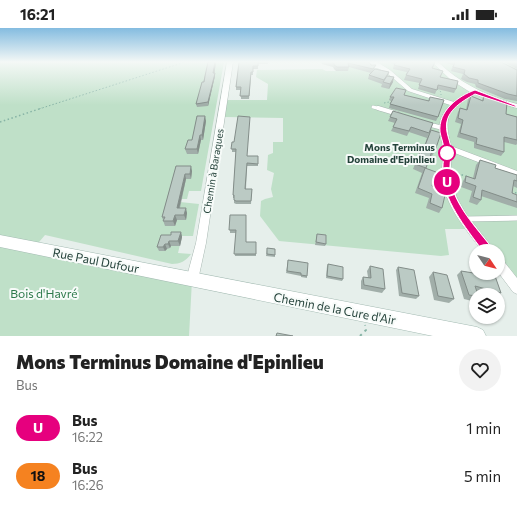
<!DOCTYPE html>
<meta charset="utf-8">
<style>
:root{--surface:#fff;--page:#f2f2f2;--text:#222;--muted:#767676}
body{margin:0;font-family:Commissioner,sans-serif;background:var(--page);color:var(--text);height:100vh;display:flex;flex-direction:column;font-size:15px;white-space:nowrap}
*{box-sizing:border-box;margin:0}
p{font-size:13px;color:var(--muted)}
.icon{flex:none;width:22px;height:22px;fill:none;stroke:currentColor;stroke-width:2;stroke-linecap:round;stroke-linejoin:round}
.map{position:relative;height:308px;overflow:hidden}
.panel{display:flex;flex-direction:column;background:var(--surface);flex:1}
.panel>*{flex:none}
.badge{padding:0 8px;border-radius:13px;font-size:14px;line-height:26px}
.needle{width:26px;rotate:125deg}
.controls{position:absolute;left:469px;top:216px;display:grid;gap:8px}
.controls a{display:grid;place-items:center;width:36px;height:36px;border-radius:50%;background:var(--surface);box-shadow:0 1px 3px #0004;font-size:20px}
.map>.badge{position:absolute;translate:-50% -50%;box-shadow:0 0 0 2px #fff}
.round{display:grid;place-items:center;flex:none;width:42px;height:42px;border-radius:21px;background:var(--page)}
.headline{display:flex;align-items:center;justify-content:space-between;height:68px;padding:0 16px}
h1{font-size:19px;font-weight:800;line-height:30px}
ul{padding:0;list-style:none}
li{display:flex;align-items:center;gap:12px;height:48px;padding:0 16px}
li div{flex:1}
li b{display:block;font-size:15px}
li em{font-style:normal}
li .badge{min-width:44px;font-weight:700;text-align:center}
.status{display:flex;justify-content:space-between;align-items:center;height:28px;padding:0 20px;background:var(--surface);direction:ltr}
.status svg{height:11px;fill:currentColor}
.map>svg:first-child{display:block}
</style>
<div class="status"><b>16:21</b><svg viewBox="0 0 49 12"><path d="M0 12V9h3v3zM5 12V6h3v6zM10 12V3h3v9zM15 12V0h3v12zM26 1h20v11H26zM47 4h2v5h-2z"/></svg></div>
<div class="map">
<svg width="517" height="308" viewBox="0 0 517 308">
<rect width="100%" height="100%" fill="#e6efeb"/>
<g fill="#bfe0c8">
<path d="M0 34H224L201 163H189L187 171H180V174L199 176 193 208H182L178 225 191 226C186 233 180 236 172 236L45 207 34 220 192 252 189 308H0Z"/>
<polygon points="343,34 517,34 517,260 498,235 498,223 489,223 472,201 445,201 449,227 441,228 279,213 260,188 261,173 265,171 273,169 271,161 274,145 267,142 268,127 273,125 273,114 283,114 283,90 224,89 227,72 267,72 268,56 256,49 257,42 322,41 326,43 348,43"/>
</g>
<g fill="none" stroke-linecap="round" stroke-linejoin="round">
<defs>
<polyline id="lane-far2" points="373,79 381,81"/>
<g id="lane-far1">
<polyline points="378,80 398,86"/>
<polyline points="427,96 443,100"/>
</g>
<polyline id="lane" points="465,191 517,190"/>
<g id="street">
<polygon points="227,34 233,34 206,215 198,252 196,256 192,258 188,256 186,252 196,215"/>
<path d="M377 34 390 42 412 61 454 74 470 64 451 52 432 34H438C461 56 487 68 517 76V80L491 73 475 66C448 80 443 88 451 118L517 143V149L452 124 450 149 457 170 466 186 495 223H482C466 201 444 177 442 148 441 140 444 132 443 123 442 103 433 96 450 77L408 63 386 44 377 40H371L367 36 371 34Z"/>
<polygon points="498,230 502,231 517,250 517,266 513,264 498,244"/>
</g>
<polygon id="secondary" points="0,207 477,299 483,302 486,308 433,308 0,219"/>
</defs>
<use href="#lane-far2" stroke="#a8b8b2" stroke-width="3.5"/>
<use href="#lane-far1" stroke="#a8b8b2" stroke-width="5"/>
<use href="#lane" stroke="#a8b8b2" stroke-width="6"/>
<use href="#street" stroke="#a8b8b2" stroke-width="1"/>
<use href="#secondary" stroke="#a4bbb3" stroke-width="1"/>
<g stroke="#86b3a5" stroke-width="1" stroke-dasharray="1.5 2" stroke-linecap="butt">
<polyline points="437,61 441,64 441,67"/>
<polyline points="384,75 389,74"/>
<polyline points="39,81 185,34"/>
</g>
<g stroke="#86b3a5" stroke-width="1.5" stroke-dasharray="1.5 2.5" stroke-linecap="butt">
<polyline points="0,94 42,80"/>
<polyline points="454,144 468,149"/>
<polyline points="511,164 517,165"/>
</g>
<polyline stroke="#86b3a5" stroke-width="2" stroke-dasharray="2.5 4" stroke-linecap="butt" points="360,308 366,302 365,297"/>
<use href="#lane-far2" stroke="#fff" stroke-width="3"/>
<use href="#lane-far1" stroke="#fff" stroke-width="4"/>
<use href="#lane" stroke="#fff" stroke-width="5"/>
<use href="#street" fill="#fff" fill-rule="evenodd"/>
<use href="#secondary" fill="#fff" fill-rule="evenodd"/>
</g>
<g fill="#a1aea9">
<polygon points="208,34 216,34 216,35 214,45 215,48 208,78 197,79 196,76 205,48"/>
<polygon points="239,34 268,34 268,36 258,36 258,41 253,41 253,47 251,47 249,71 241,71 241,62 236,62 236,59"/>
<polygon points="321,34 369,34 375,41 389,44 388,48 393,54 389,61 381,59 382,56 368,51 369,47 371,45 349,39 348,43 336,43 334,41 333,39 322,36"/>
<polygon points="384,34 435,34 433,40 440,49 456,61 454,65 437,61 435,66 418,61 420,55 404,52 407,44 393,41 394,36"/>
<polygon points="442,34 501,34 517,42 517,73 505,71 476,59 475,56 467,54 461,51 463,46 451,43 453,37"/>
<polygon points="504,34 517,34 517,41"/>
<polygon points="404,67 428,73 430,69 438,89 436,93 389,80 391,73 389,72 390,69"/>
<polygon points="484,67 506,86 517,89 517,116 516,117 504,114 504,124 501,128 474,120 474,114 457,109 461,96 455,94 458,84 460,80 466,82 468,71 471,68 482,72"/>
<polygon points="393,83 429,105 427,110 409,104 407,108 391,103 395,95 388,93"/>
<polygon points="206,93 203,112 201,112 198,126 187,126 185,121"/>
<polygon points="431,102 435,123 432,128 430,128 426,140 432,158 442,180 439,185 426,180 429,170 415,165 422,145 413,141 420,124 422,124 428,107"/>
<polygon points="232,114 247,128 258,128 258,138 247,138 246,161 252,161 251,176 236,176 234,175 234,170 233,170 233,167 236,124 232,124"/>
<polygon points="480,132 495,140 517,147 517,160 513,158 512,165 517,167 517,180 481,168 481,172 477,177 469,174 472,163 461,159 463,153 466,148 473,150 476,137"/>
<polygon points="176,138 192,143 191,151 186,151 180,180 187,185 186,192 177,192 175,198 165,198 162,189"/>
<polygon points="230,187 246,214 256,214 256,228 235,228 236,205 230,205"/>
<polygon points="181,204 182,209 180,218 171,218 170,220 167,221 165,223 159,223 157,219 171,207"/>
<polygon points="317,206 326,216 325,218 315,217"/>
<polygon points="267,220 275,221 275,229 266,228"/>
<polygon points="288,232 307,248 307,250 301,249 301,248 286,245"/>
<polygon points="328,236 343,251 342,253 326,250 327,238"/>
<polygon points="370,238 385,261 382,265 361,261 361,253 363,249 368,249 367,243"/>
<polygon points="398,239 419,268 416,271 399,268 396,242"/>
<polygon points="461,243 480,246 481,245 494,245 501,265 498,267 487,267 477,264 476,270 472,273 464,271 457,247"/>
<polygon points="433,244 454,271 449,275 434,272 429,249"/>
</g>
<g fill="#838d89">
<polygon points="215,34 216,35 214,48 213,45"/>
<polygon points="215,45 215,48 208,78 208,74"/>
<polygon points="394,49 393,54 389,61 390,56"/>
<polygon points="205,88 206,93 203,112 202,107"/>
<polygon points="200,107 201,112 198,126 197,121"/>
<polygon points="191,138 192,143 191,151 190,146"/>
<polygon points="185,146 186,151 178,185 177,180"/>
<polygon points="186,180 187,185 186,192 184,187"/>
<polygon points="175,187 177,192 175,198 173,193"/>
<polygon points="181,204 182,209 180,218 178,213"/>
<polygon points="169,213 171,218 170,220 168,216"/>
<polygon points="165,216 167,221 165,223 163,219"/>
</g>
<g fill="#bbcac4" stroke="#838d89">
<polygon points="208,34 215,34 213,45 215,45 208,74 196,76 202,54 204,54 205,48"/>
<polygon points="239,34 258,34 258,38 253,38 253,44 251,44 249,68 240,68 241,59 236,59"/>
<polygon points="332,34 369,34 371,37 376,37 373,41 348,35 349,39 337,39 334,37 334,35"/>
<polygon points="396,34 435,34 432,40 443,43 440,49 458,53 456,61 438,57 437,62 419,57 422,51 406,47 410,41 394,37"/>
<polygon points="455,34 501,34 517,42 517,68 508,66 478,55 478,52 469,50 464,46 465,42 453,39"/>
<polygon points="375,41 389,44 384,52 369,47"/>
<polygon points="387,48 394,49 390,56 383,54"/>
<polygon points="396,60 406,62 404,67 429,73 430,69 444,72 438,89 390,76 394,69 390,69"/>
<polygon points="484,67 507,74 506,86 517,89 517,112 504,109 504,124 476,116 477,110 460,105 463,92 458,90 460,80 467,82 471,68 483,73"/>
<polygon points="393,83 433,95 429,105 411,99 409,103 393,99 397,91 390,89"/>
<polygon points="197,88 205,88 202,107 200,107 197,121 185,121 188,112 192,112"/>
<polygon points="238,88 250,89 247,128 258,128 258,136 247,135 245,161 252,161 251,173 236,173 234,172 234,167 233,167 236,121 231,121 232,114 234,114"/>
<polygon points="431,102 441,105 435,123 424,120"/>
<polygon points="423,122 432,123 426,140 415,136 420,124 422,125"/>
<polygon points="480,132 496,137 495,140 517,147 517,153 514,152 512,165 517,167 517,174 482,162 481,172 473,169 476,158 465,154 466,148 475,151"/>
<polygon points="176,138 191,138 190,146 185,146 177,180 186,180 184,187 175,187 173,193 163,193 165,189 162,189"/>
<polygon points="425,140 436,144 432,158 446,163 442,180 430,175 432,166 418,160"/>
<polygon points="230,187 246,187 246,214 256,214 256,226 234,226 236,202 229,202"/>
<polygon points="171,204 181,204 178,213 169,213 168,216 165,216 163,219 157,219 161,207 171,207"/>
<polygon points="317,206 326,207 326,216 316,214"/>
<polygon points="267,220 275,221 275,227 267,226"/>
<polygon points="288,232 308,235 307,248 301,247 301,245 287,243"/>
<polygon points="328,236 343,239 343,251 327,248"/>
<polygon points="370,238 383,241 385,261 364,257 363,249 371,250"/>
<polygon points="398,239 414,242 419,268 402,265"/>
<polygon points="461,243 486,247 485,245 494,245 501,265 475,258 478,267 476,267 476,268 469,267"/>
<polygon points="433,244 447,247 454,271 438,268"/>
<polygon points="277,305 293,308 276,308"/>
</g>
<linearGradient id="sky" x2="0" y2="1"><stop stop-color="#84bce0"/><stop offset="0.44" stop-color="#f4f8f6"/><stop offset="1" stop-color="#f4f8f6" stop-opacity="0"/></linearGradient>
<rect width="517" height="77" fill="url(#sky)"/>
<path fill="#e6007e" stroke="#fff" d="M475 62 517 78 515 79 475 66C461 74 443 84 447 104 448 110 451 116 451 122 451 131 449 141 450 150 454 177 476 199 492 220L494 223 492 226 489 227 485 226C470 205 445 176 443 149 442 140 444 131 444 122 444 116 441 110 440 104 438 83 458 68 475 62Z"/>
<circle fill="#fff" stroke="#e6007e" stroke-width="2" cx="447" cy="125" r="8"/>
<g text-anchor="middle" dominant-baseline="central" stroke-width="4" stroke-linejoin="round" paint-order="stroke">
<g font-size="10" font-weight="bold" fill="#24423a" stroke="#f7fbf9" text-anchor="end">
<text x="435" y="119">Mons Terminus<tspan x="435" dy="12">Domaine d'Epinlieu</tspan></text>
</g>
<g font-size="10" fill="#24423a" stroke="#f7fbf9">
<text transform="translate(213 143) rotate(-81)">Chemin à Baraques</text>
</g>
<g font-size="12" fill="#24423a" stroke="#f7fbf9">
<text transform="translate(96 232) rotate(11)">Rue Paul Dufour</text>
<text transform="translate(335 280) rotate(11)">Chemin de la Cure d'Air</text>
</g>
<g font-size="12" fill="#2d7a4b" stroke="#f7fbf9">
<text x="44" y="265">Bois d'Havré</text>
</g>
</g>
</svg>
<div class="controls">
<a><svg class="needle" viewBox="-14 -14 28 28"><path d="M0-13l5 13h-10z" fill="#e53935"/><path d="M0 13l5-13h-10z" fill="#767676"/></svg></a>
<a><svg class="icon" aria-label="layers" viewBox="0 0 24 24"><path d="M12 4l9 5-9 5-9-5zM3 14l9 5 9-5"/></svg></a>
</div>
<b class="badge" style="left:447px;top:154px;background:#e6007e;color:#fff">U</b>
</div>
<section class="panel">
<div class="headline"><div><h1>Mons Terminus Domaine d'Epinlieu</h1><p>Bus</p></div><a class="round"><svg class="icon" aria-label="heart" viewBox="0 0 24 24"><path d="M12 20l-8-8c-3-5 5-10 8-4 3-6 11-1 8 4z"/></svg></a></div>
<ul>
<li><span class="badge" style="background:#e6007e;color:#fff">U</span><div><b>Bus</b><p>16:22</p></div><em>1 min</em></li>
<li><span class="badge" style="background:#f58220;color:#111">18</span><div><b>Bus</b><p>16:26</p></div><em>5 min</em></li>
</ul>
</section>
